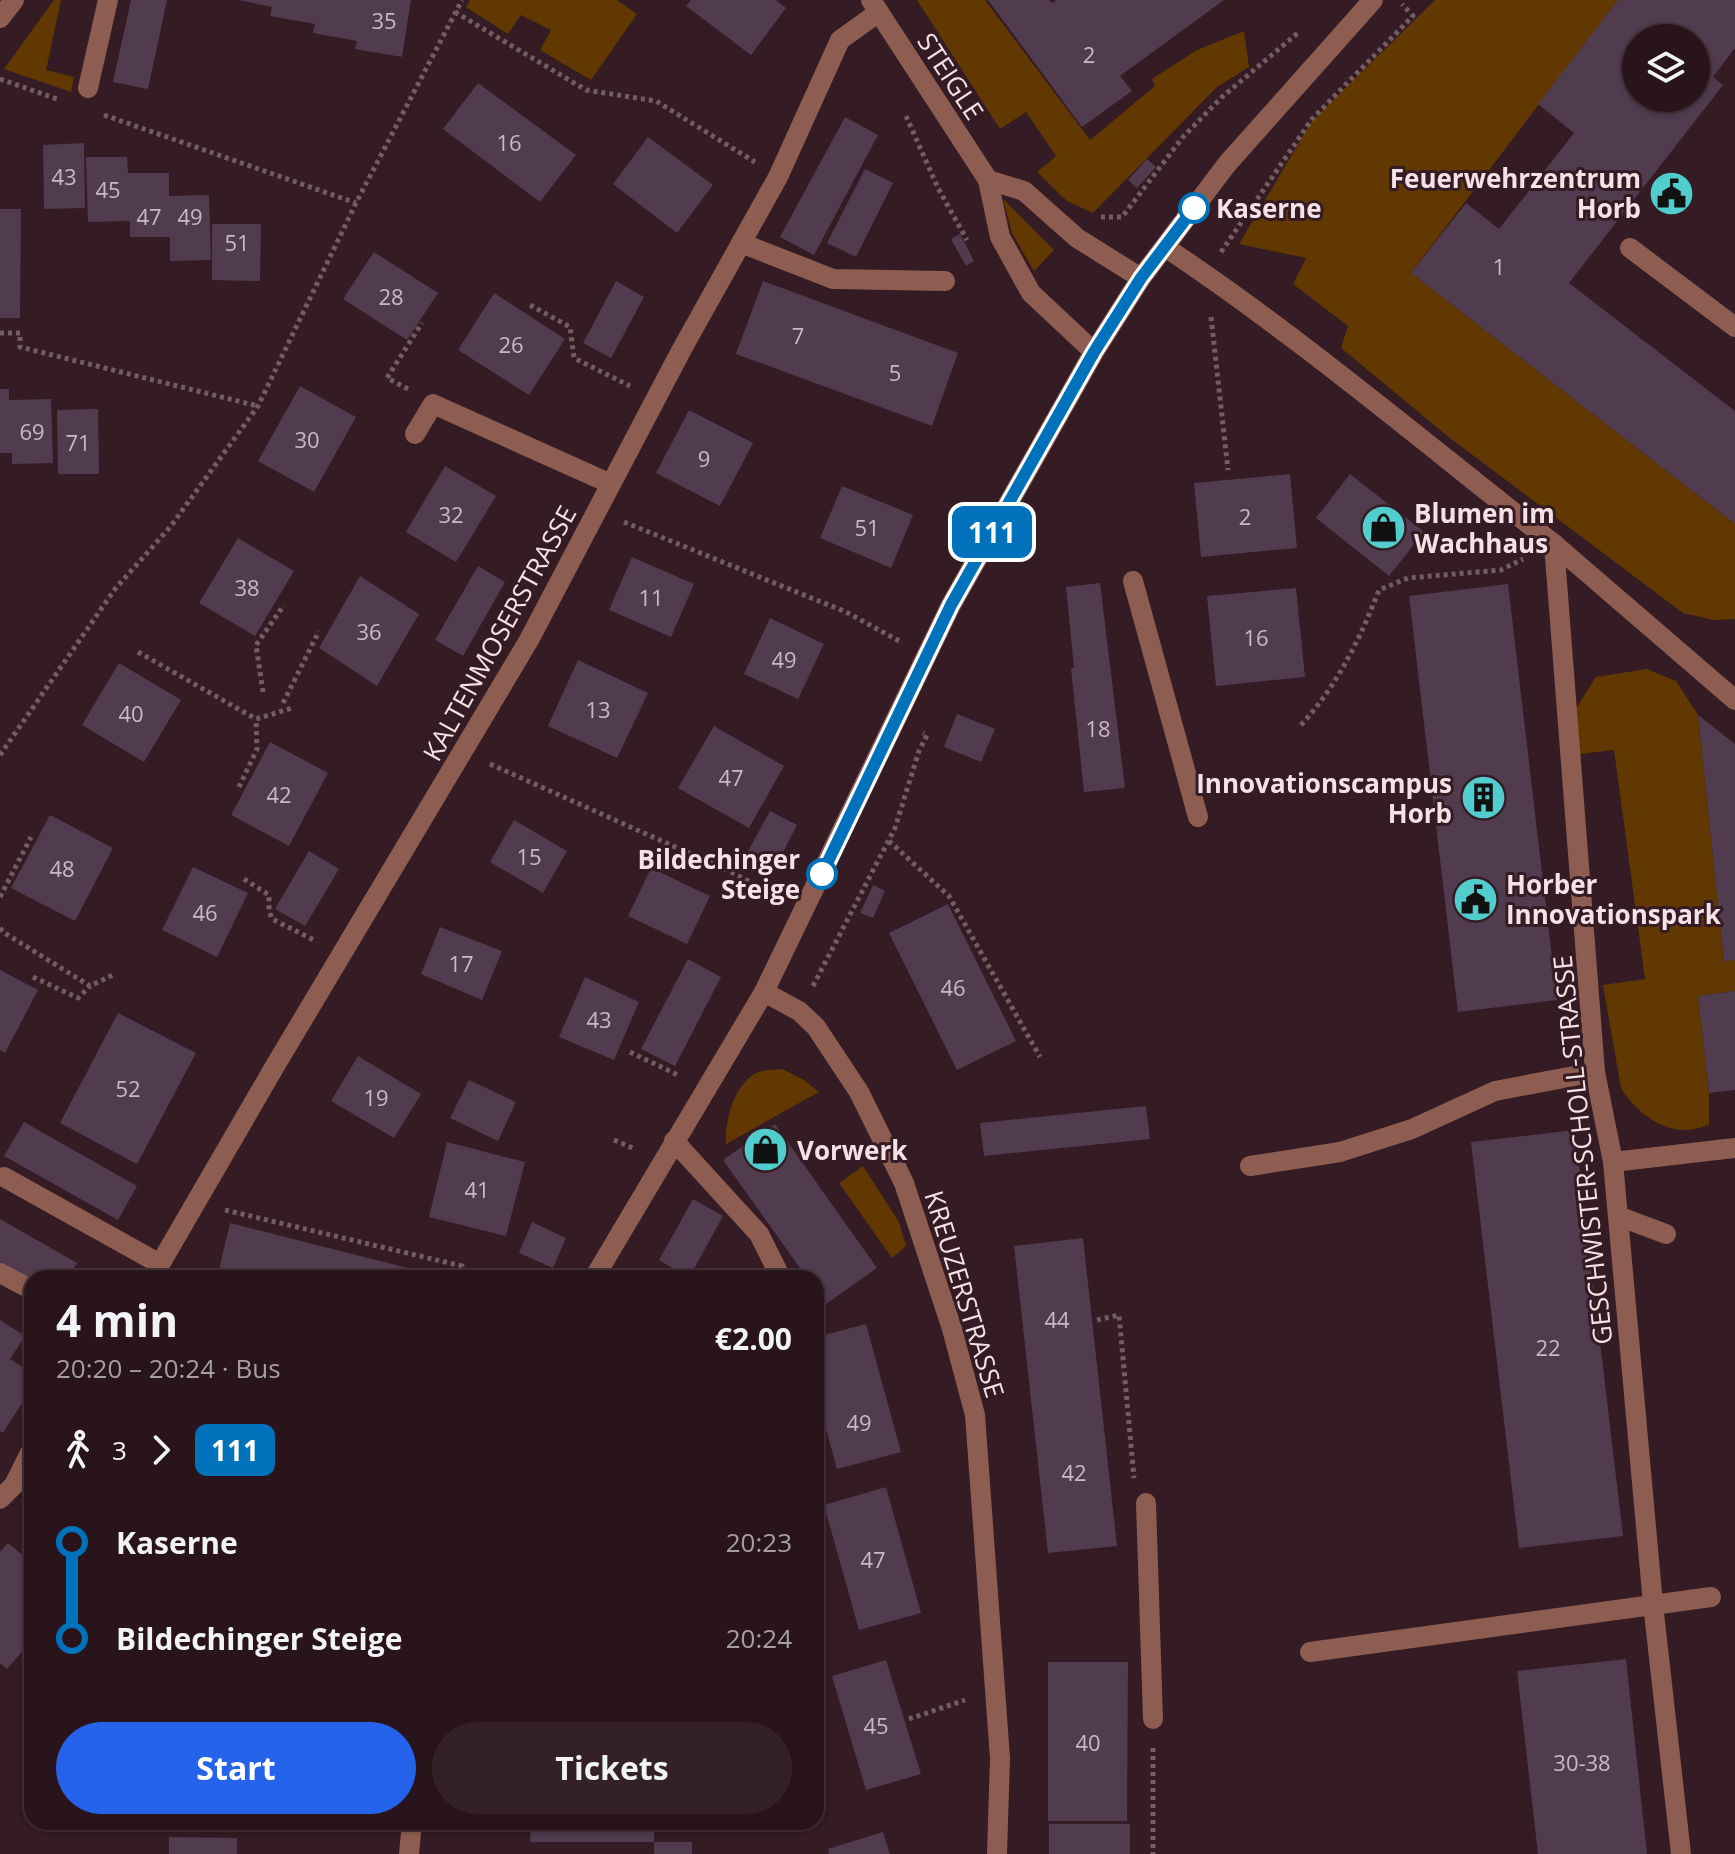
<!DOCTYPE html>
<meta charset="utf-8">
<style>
:root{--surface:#28141a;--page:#342127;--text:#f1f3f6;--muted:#a59ea2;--line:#443339;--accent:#2563eb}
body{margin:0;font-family:"Open Sans",sans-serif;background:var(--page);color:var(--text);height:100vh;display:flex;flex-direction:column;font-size:30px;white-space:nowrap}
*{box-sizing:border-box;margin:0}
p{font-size:26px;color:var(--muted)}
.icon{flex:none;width:44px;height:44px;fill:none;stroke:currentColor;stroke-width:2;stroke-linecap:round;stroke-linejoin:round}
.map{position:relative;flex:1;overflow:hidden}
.panel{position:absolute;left:24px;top:1270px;width:800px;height:560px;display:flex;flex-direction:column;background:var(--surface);border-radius:24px;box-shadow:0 2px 6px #0004,0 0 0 2px var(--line)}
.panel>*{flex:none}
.badge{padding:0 16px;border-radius:12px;font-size:28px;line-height:52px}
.controls{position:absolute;left:1622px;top:24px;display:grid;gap:16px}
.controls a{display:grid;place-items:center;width:88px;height:88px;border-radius:50%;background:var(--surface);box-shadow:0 2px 6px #0004,0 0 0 2px var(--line);font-size:40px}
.map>.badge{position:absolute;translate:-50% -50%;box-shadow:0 0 0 4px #fff}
.legs{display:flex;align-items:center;gap:12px;height:88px;padding:0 32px;font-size:26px}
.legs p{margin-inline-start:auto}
.summary{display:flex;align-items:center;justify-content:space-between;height:136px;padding:0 32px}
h1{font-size:44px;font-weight:700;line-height:60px}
.button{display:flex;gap:16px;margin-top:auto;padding:16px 32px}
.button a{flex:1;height:92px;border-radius:48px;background:var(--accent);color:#fff;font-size:32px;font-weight:700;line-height:92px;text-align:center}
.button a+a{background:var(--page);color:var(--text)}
ul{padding:0 32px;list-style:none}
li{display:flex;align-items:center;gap:28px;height:96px;font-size:30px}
li i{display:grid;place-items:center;width:12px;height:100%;margin:0 10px;background:currentColor}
li i::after{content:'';width:20px;height:20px;margin:-10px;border:6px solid;border-radius:50%;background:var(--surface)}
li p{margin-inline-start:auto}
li:first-child i{background:linear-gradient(#0000 50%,currentColor 0)}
li:last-child i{background:linear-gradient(currentColor 50%,#0000 0)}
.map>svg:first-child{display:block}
</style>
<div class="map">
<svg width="1735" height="1854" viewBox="0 0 1735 1854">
<rect width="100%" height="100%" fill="#351b23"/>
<g fill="#603800">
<polygon points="54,0 61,0 46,70 74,77 71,92 4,69"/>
<polygon points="470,0 617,0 637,14 591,80 540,50 551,30 521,15 508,34 466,7"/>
<polygon points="917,0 985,0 1090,140 1155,86 1152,79 1197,50 1244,31 1249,67 1217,87 1093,213 1067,201 1037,172 1056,156 1026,112 1000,129"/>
<polygon points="1435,0 1618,0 1411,273 1735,524 1735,619 1714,620 1683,613 1450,438 1341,348 1348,326 1293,284 1306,258 1239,244 1312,121"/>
<polygon points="1003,199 1054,250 1034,271 1012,233"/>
<path d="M1647 669 1676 681 1698 715 1724 961 1735 960V991L1698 996 1709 1093V1125C1701 1127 1691 1131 1683 1130 1657 1129 1634 1109 1621 1088L1603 985 1645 979 1614 750 1572 755 1573 713 1596 677Z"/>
<path d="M782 1069 804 1080 819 1092 726 1144C725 1121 733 1086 756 1073 764 1069 774 1070 782 1069Z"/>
<polygon points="863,1166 899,1222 906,1246 892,1258 839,1183"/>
</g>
<g fill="#503b4f" fill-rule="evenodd">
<polygon points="131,0 167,0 148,89 113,82"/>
<polygon points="239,0 411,0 402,57 355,49 357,41 313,33 315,24 270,16 272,7"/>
<polygon points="691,0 776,0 786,8 751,55 686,6"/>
<polygon points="988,0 1049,0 1052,3 1056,0 1224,0 1120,76 1132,91 1082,127"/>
<path d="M1618 0H1735V48L1713 77 1723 85 1569 283 1735 411V524L1411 273 1466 203 1499 229 1574 133 1538 104ZM1636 38H1696V98H1636Z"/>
<polygon points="478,83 576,155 540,202 443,129"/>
<polygon points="845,117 878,135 814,255 780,237"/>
<polygon points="648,137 713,185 677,233 613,184"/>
<polygon points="84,143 85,208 44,209 43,145"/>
<polygon points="86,157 127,157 128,173 169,173 169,196 209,195 211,260 170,261 170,237 130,237 130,221 88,222"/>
<polygon points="1147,159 1156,167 1137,188 1128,180"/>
<polygon points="865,169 893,183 856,257 827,243"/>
<polygon points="0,209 21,209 20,318 0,318"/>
<polygon points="212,224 261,224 260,281 212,280"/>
<polygon points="960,234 974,261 966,266 951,239"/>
<polygon points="374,252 438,293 407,340 343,299"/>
<polygon points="616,281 644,297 611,358 583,343"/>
<polygon points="763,281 958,353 932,426 736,354"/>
<polygon points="494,293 565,339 529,395 458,350"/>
<polygon points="300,386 356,417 314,492 258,461"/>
<polygon points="0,389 9,389 9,400 51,399 53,463 12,464 12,453 0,453"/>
<polygon points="98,409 99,474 58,474 57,410"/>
<polygon points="689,410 753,443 720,506 656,473"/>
<polygon points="445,466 496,496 456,562 406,532"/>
<polygon points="1290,474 1297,548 1201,557 1194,483"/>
<polygon points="1350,474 1424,532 1389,576 1316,518"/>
<polygon points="842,486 913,515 891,568 820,538"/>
<polygon points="238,538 294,571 255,636 199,603"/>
<polygon points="632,557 694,584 671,637 609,610"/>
<polygon points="478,566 505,582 463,656 435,640"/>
<polygon points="360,576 419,614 377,686 319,648"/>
<polygon points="1100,583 1125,788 1084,792 1071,668 1074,668 1066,587"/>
<polygon points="1508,584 1557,1000 1458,1012 1409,596"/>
<polygon points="1296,588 1305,677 1216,686 1207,596"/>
<polygon points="770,618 824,644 798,699 744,674"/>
<polygon points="578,660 648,693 617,758 548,726"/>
<polygon points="119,663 181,700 144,762 82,725"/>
<polygon points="957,714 995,729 981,762 944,747"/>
<polygon points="1698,715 1735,744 1735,960 1724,961"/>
<polygon points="714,726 784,766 749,828 678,788"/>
<polygon points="270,742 328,773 289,846 231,815"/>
<polygon points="770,811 797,825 775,868 747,853"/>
<polygon points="50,815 113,848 75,921 11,888"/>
<polygon points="514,820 567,851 543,893 490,862"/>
<polygon points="309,851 339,869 305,926 275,909"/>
<polygon points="193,867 248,893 217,957 162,930"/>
<polygon points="651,868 710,896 687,944 628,916"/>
<polygon points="873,885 885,891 873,918 860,913"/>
<polygon points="948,904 1016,1041 957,1070 889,933"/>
<polygon points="440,927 502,951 482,1000 421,974"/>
<polygon points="688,959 721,977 675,1066 641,1049"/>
<polygon points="0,970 38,990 5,1053 0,1050"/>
<polygon points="585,977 639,1002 614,1060 559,1037"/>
<polygon points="1735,991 1735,1090 1709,1093 1698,996"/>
<polygon points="118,1013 196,1053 137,1164 60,1123"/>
<polygon points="358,1056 421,1094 394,1138 331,1101"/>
<polygon points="469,1080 516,1102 498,1141 450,1118"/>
<polygon points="1146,1106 1150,1139 984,1156 980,1123"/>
<polygon points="24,1122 137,1186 118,1220 4,1156"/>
<polygon points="775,1124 877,1268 826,1304 816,1291 816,1278 807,1278 723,1160"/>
<polygon points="1575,1130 1623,1536 1519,1548 1471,1142"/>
<polygon points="447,1142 525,1162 506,1236 429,1217"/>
<polygon points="693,1199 723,1216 689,1278 659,1260"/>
<polygon points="0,1219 77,1263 68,1278 32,1278 32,1283 0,1264"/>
<polygon points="532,1222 566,1238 553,1268 519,1253"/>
<polygon points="230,1223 443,1277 443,1278 217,1278"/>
<polygon points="1083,1238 1117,1546 1048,1553 1014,1246"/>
<polygon points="0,1320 25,1336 10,1359 32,1373 32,1387 3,1433 0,1431"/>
<polygon points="866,1324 901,1452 837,1469 816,1392 816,1337"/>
<polygon points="886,1487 921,1613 859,1630 824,1505"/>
<polygon points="8,1543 32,1563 32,1640 7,1669 0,1663 0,1552"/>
<polygon points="1626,1659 1647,1854 1538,1854 1517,1671"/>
<polygon points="886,1660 921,1774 866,1790 832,1676"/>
<polygon points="1048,1662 1128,1662 1127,1821 1048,1821"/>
<polygon points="531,1822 654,1822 654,1842 530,1842"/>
<rect x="1049" y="1824" width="81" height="30"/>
<polygon points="883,1832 890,1854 829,1854 828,1849"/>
<polygon points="169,1837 237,1838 237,1854 169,1854"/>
<rect x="654" y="1842" width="38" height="12"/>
</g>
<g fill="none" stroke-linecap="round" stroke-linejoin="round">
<g stroke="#745c63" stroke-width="5" stroke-dasharray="4 4" stroke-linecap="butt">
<polyline points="455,12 586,90 656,101 755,162"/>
<polyline points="0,79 60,100"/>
<polyline points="104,115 356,203"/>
<polyline points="906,116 938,188 967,240"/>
<polyline points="1101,217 1122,217 1183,137 1222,97 1299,32"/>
<polyline points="1221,252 1312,119 1413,16 1402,4"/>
<polyline points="530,305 570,327 574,358 630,386"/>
<polyline points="1211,317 1228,470"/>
<polyline points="0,333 20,333 20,347 258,406"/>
<polyline points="408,389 387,378 422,323"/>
<polyline points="624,522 846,612 901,642"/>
<polyline points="138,652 256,719 292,708"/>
<polyline points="263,692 256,645 284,605"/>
<polyline points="283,703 319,631"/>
<path d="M1301 725C1337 686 1360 639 1379 590L1408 578 1501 570 1523 559"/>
<polyline points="0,755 115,589 171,526 258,406 356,203 462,0"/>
<polyline points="490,764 731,872 779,897"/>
<polyline points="239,787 257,749 256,719"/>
<polyline points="889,841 949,896 1040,1057"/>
<polyline points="244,879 269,895 269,910 272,919 316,941"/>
<polyline points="0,897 31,837"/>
<polyline points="0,928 3,932 90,986 115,974"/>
<polyline points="33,977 78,998 90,986"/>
<polyline points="813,986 895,828 919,751 927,735 923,733"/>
<polyline points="630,1052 680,1076"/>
<polyline points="614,1140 635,1149"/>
<polyline points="225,1210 462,1266 459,1278"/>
<polyline points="1097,1320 1119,1315 1134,1478"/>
<polyline points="909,1719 965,1700"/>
<polyline points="1153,1748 1153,1854"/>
</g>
<g stroke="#8d5d51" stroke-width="20">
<polyline points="871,0 988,180 1000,237 1031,293 1094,352"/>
<polyline points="0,18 14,0"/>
<polyline points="88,88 108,0"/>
<polyline points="988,180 1024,191 1077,238 1141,278"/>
<polyline points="741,243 833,279 945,281"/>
<path d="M1165 247C1300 337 1426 444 1554 544L1595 1072 1613 1162 1653 1604 1681 1854"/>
<polyline points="1630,248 1735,327"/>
<polyline points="415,434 433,404 611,484"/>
<polyline points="1554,544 1735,700"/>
<polyline points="1133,581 1198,817"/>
<polyline points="764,992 799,1011 816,1027 859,1092 904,1183 952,1329 975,1415 1000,1758 997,1854"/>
<polyline points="674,1141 759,1234 781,1278"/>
<polyline points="1613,1162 1735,1148"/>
<polyline points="1250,1166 1340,1152 1412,1129 1495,1091 1595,1072"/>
<polyline points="4,1177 160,1264"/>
<polyline points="1618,1216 1666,1234"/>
<polyline points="0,1273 32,1290"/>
<polyline points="152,1278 275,1066 529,640 682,349 778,177 840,40 879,12"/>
<polyline points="594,1278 764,992 951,605 1094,352 1141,278 1227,164 1373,0"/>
<polyline points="0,1499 14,1485 32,1449"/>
<polyline points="1146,1503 1153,1719"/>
<polyline points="1310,1652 1711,1597"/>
<polyline points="409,1854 412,1822"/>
</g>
</g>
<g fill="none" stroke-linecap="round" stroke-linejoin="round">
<defs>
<polyline id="line-1" points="822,874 951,605 1094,352 1141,278 1194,208"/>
</defs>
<use href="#line-1" stroke="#fff" stroke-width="18"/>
<use href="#line-1" stroke="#0072bc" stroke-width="12"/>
</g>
<defs>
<symbol id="civic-disc" viewBox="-11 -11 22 22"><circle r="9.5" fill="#52cdce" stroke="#351b23"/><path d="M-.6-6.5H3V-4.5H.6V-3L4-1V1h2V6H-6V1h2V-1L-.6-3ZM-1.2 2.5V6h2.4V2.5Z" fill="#111"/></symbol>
<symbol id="shop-disc" viewBox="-11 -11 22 22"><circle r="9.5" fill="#52cdce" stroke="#351b23"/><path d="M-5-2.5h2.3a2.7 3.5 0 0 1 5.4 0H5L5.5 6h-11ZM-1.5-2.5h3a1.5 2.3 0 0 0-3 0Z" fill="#111"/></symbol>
<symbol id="building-disc" viewBox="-11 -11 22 22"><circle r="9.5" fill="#52cdce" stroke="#351b23"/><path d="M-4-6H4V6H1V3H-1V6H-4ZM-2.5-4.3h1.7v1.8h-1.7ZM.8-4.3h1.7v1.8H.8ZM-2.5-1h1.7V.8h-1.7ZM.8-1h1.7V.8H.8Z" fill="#111"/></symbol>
</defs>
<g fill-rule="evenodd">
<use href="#civic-disc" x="1646" y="168" width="51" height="51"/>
<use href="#shop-disc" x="1358" y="502" width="51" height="51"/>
<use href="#building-disc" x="1458" y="772" width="51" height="51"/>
<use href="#civic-disc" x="1450" y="874" width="51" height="51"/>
<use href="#shop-disc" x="740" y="1124" width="51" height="51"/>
</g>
<g fill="#fff" stroke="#0072bc" stroke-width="4">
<circle cx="1194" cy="208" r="14"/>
<circle cx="822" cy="874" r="14"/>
</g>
<g text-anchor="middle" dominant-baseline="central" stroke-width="6" stroke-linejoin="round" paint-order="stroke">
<g font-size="22" fill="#cbb8c0">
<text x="384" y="20">35</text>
<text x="1089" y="54">2</text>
<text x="509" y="142">16</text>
<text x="64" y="176">43</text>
<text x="108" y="189">45</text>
<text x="149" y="216">47</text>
<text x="190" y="216">49</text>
<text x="237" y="242">51</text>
<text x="1499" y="266">1</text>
<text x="391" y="296">28</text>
<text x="798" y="335">7</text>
<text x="511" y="344">26</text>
<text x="895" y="372">5</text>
<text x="32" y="431">69</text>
<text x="307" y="439">30</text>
<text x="78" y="442">71</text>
<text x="704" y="458">9</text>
<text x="451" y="514">32</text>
<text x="1245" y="516">2</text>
<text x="867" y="527">51</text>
<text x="247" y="587">38</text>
<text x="651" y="597">11</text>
<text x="369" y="631">36</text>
<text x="1256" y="637">16</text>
<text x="784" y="659">49</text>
<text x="598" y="709">13</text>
<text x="131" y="713">40</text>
<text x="1098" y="728">18</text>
<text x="731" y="777">47</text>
<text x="279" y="794">42</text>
<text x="529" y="856">15</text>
<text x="62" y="868">48</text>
<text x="205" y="912">46</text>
<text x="461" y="963">17</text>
<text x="953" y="987">46</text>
<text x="599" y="1019">43</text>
<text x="128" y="1088">52</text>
<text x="376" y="1097">19</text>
<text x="477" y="1189">41</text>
<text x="1057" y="1319">44</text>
<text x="1548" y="1347">22</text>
<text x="859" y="1422">49</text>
<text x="1074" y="1472">42</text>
<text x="873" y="1559">47</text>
<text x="876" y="1725">45</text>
<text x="1088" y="1742">40</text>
<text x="1582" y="1762">30-38</text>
</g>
<g font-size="26" fill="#f4e2e6" stroke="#351b23">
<text transform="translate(951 76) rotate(57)">STEIGLE</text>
<text transform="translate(499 633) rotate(-61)">KALTENMOSERSTRASSE</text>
<text transform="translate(1582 1150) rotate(-96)">GESCHWISTER-SCHOLL-STRASSE</text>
<text transform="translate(965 1294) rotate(73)">KREUZERSTRASSE</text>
</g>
<g font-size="26" font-weight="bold" fill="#f4e2e6" stroke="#351b23" text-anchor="start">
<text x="1641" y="178" text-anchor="end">Feuerwehrzentrum<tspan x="1641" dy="30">Horb</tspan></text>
<text x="1414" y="513">Blumen im<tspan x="1414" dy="30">Wachhaus</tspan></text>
<text x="1452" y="783" text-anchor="end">Innovationscampus<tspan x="1452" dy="30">Horb</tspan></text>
<text x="1506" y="884">Horber<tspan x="1506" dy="30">Innovationspark</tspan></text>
<text x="797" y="1150">Vorwerk</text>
</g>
<g font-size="26" font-weight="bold" fill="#f4e2e6" stroke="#351b23" text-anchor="start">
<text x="1216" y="208">Kaserne</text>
<text x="800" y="859" text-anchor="end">Bildechinger<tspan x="800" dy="30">Steige</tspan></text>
</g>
</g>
</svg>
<div class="controls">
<a><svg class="icon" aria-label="layers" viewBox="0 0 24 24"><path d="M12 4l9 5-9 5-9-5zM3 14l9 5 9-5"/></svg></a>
</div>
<b class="badge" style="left:992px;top:532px;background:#0072bc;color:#fff">111</b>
<section class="panel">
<div class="summary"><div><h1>4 min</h1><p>20:20 – 20:24 · Bus</p></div><b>€2.00</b></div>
<div class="legs"><svg class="icon" aria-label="walk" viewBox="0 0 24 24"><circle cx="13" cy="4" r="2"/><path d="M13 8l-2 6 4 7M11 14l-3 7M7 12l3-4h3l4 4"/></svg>3<svg class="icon" aria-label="forward" viewBox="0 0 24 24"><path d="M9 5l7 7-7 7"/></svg><b class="badge" style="background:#0072bc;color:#fff">111</b></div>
<ul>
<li><i style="color:#0072bc"></i><b>Kaserne</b><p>20:23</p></li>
<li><i style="color:#0072bc"></i><b>Bildechinger Steige</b><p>20:24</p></li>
</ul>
<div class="button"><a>Start</a><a>Tickets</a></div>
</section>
</div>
